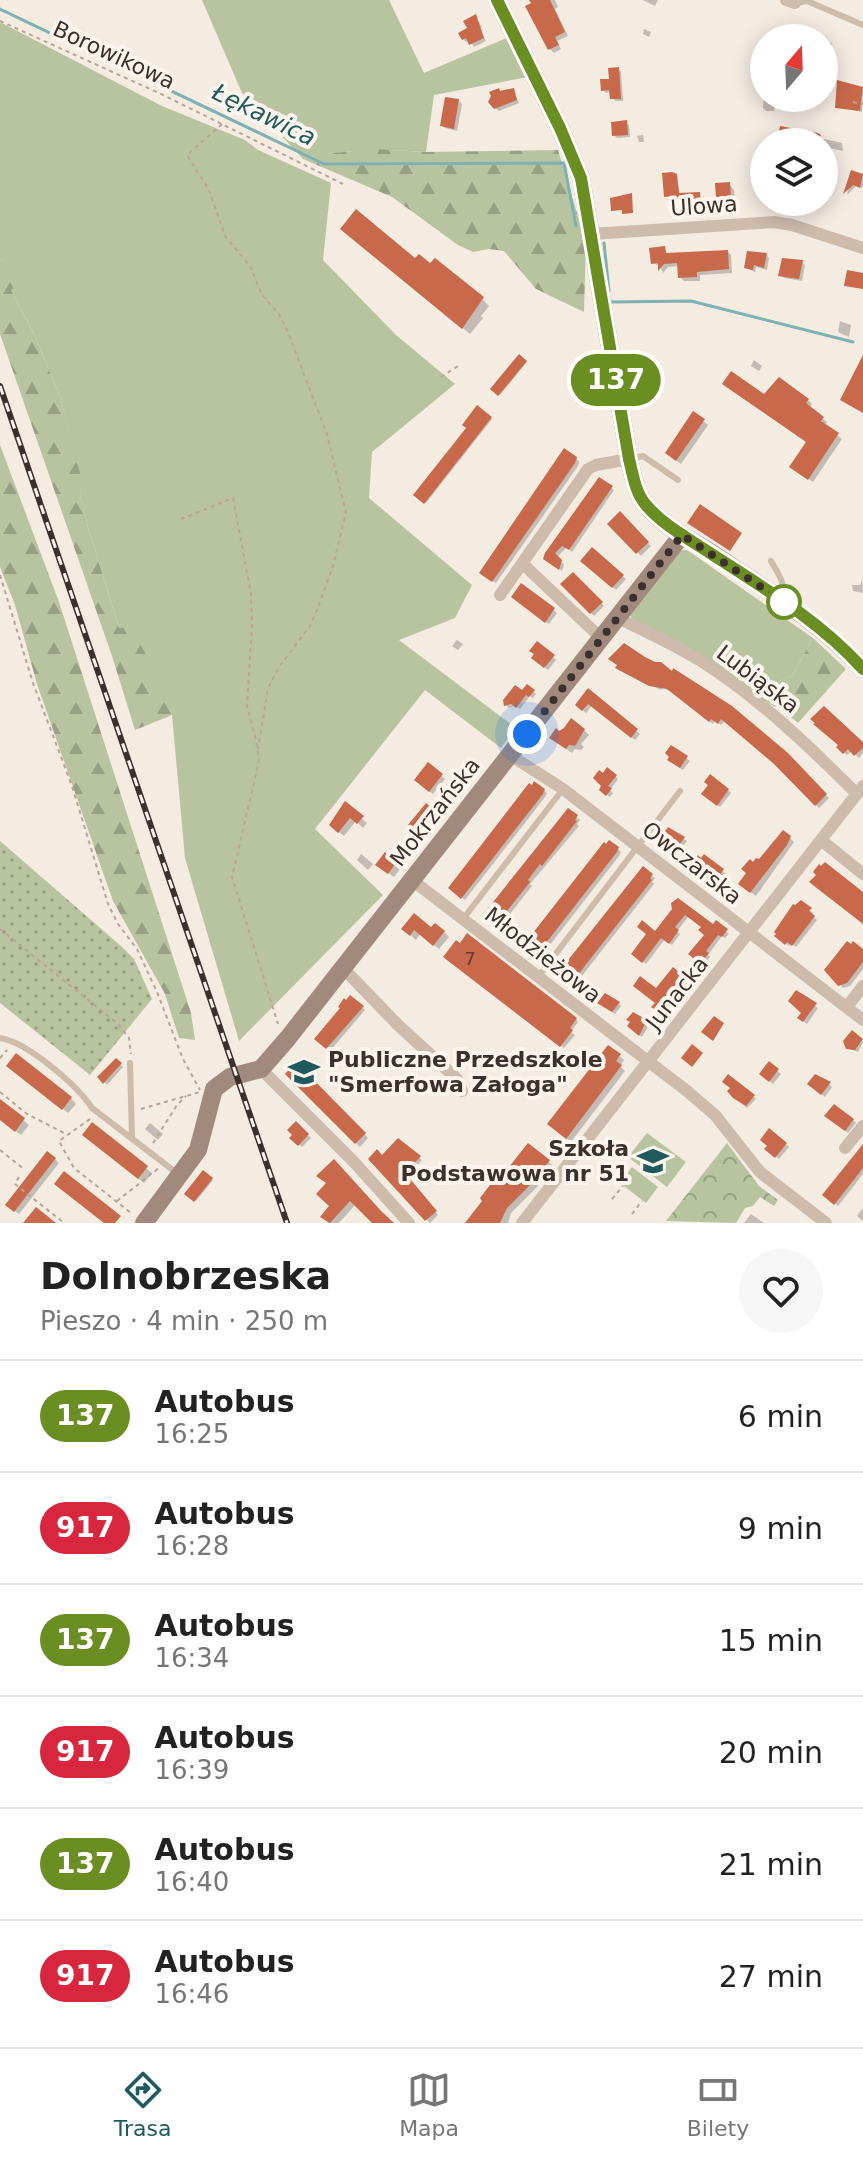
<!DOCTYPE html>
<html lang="pl">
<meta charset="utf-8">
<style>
:root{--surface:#fff;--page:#f6f6f6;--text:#222;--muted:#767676;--line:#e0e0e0;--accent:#1f5a5e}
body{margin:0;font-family:"DejaVu Sans",sans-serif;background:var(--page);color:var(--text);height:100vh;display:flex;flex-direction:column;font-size:30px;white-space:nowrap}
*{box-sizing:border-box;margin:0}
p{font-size:26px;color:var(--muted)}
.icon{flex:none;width:44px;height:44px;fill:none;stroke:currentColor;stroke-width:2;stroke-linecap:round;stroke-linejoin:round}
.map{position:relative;height:1223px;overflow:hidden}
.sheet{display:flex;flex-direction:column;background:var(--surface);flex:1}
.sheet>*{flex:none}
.badge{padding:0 16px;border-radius:26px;font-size:28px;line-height:52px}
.needle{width:52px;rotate:19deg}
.tools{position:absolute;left:750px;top:24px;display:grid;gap:16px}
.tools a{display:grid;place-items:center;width:88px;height:88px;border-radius:50%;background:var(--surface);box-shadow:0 4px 20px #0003;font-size:40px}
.you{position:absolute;width:40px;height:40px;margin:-20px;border:6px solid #fff;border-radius:50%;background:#1a73e8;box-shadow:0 0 0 12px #1a73e833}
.map>.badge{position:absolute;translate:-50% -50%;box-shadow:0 0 0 4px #fff}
.round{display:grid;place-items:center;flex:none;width:84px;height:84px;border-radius:42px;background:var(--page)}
.head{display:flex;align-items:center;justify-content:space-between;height:136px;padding:0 40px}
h1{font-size:38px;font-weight:800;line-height:60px}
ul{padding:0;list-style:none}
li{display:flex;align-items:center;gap:24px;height:112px;padding:0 40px;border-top:2px solid var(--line)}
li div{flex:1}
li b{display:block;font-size:30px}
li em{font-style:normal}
li .badge{min-width:88px;font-weight:700;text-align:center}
.menu{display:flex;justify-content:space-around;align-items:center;height:112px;border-top:2px solid var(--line);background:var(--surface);font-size:22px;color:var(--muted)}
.menu a{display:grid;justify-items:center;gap:4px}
.menu .active{color:var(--accent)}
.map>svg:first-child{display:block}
</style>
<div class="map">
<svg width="863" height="1223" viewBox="0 0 863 1223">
<defs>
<pattern id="forest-firs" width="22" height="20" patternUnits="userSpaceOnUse" patternTransform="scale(2)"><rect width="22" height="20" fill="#b8c4a0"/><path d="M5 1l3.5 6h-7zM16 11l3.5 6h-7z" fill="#97a083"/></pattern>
<pattern id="park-crowns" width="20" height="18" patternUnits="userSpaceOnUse" patternTransform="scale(2)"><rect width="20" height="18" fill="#b8c4a0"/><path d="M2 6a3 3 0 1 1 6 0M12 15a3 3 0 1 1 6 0" fill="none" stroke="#97a083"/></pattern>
<pattern id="garden-dots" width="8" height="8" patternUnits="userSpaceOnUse" patternTransform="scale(2)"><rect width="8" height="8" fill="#b8c4a0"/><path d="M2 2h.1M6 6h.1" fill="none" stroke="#97a083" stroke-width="1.8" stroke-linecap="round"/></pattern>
</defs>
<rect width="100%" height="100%" fill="#f4ebe1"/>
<g fill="#b8c4a0">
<path d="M202 0H389L424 73 509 37 528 77 434 95 426 152C384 149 344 149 303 159L242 93Z"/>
<polygon points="0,22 162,106 245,140 258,150 331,183 323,260 396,335 455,384 372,452 369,498 472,585 455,618 399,640 516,728 501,748 425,690 315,829 383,895 239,1041 185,858 172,715 130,628 119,628 88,527 80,494 81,481 60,396 33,332 11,290 18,256 0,261"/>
<polygon points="680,550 687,550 813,638 792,676 770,685 760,698 632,619 630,614"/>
<polygon points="647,1133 686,1162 667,1187 628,1157"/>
<polygon points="632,1167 658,1187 646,1203 620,1183"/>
</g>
<g fill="url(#forest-firs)">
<polygon points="373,149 426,152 558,150 586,243 584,312 536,289 504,251 489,249 473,252 458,245 392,197 303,159 324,154"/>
<polygon points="18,255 23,280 11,290 33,332 60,396 82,481 80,494 88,527 119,628 130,627 147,656 172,715 135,730 112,656 0,334 0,261"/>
<polygon points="0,445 59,602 191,1013 195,1040 179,1038 165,994 113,901 37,684 15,605 0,567"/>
<polygon points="813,638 846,669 798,723 785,712 792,703 783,696 775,707 760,698 769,685 792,676"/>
</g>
<polygon fill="url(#park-crowns)" points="727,1143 759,1186 778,1200 774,1206 760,1197 753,1206 745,1208 736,1223 666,1221"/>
<polygon fill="url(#garden-dots)" points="0,841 121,946 134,959 152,999 90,1075 0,1003"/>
<g fill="#0003">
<polygon points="532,0 555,0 558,7 555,9 568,36 557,41 561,49 554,53 550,49"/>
<polygon points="643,0 658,0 655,6"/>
<polygon points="475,17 482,27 479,28 486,41 474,47 469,40 466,42 463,39"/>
<polygon points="644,29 651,32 649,37 643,34"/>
<polygon points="824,40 832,43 830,62 824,61"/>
<polygon points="618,69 621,72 623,101 615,101 611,92 606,93 603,90"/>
<polygon points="839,82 863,89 862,112 837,107"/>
<polygon points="513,90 519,103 499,111 491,104 491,94"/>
<polygon points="458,101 462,104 457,131 445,128 442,125"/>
<polygon points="763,101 770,101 774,104 774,111 766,111 763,108"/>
<polygon points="626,122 629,125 630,137 617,138 614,135"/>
<polygon points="643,135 644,142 639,142 637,136"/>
<polygon points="820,138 842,143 843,151 824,147 824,142 779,142"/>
<polygon points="852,173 863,177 863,186 862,188 856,186 847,195"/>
<polygon points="676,176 680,194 699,194 702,208 681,210 678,198 666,196"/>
<polygon points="729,184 734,190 735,201 723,202 718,197"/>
<polygon points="349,236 415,261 482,299 489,306 481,316 483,318 470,334"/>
<polygon points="664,248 668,255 728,252 731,255 732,273 700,275 700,281 684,281 680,277 679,266 668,267 663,273 660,266 653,263"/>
<polygon points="766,255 769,258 767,270 756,267 755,272 746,268"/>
<polygon points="802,262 805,265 802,281 784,278 781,275"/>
<polygon points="840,321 851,325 849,337 838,332"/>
<polygon points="519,357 526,363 500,395 492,389"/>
<polygon points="754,360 762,366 759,371 751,366"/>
<polygon points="764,397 808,400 812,404 809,408 827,422 825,426 842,439 813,482 796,471 808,443"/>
<polygon points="478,408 492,419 426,503 416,495 469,428"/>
<polygon points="703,421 708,425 681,464 672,457"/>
<polygon points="576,458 579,462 578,466 496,583 484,575"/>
<polygon points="611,487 614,490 572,552 567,547 557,557 564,565 562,571 549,561 546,558"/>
<polygon points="620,514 651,546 641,556 610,524"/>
<polygon points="592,550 626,579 616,590 583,560"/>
<polygon points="573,574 604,606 594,616 563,584"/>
<polygon points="862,580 863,593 853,591 852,585 860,585"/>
<polygon points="522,586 557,613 549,624 516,600"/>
<polygon points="457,640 463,644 458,650 452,646"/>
<polygon points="624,645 787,754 829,798 819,808 779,767 725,721 721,725 715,720 713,724 672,692 663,688 661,690 621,670"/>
<polygon points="553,657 556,660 548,670 534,658"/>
<polygon points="528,687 536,694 533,698 530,696 520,709 515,705 509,708 506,705"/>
<polygon points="589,691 640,734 635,740 592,705 586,713 577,705"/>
<polygon points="584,730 589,735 581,744 584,747 581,750 575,749 572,753 557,742"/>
<polygon points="840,745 863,745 863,753 859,758 852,751 847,755 839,747"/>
<polygon points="672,748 690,761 683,770 672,763"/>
<polygon points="428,765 445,779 433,794 419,783"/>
<polygon points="615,776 618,779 610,790 613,793 610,797 601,790"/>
<polygon points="543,790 547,793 545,797 465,900 451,888"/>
<polygon points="728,790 731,793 720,807 706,796"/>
<polygon points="345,804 367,823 363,828 356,821 344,836 336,830"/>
<polygon points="426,806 440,817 425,835 413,828"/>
<polygon points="569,811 580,820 577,824 579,826 530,884 532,886 499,928 488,919"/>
<polygon points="669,829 687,841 680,850 665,841"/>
<polygon points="790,838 794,842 756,896 745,888 754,865"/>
<polygon points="618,849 621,852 619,856 539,959 528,950"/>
<polygon points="361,854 373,864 368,870 357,860"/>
<polygon points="386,855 400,869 394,877 383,869"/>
<polygon points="705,857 726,874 720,881 698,865"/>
<polygon points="643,869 655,878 652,882 654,884 574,986 562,977"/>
<polygon points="678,900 713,927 716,923 729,934 725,938 722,936 708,955 710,957 704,965 691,954 706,935 701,930 703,927 689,916 677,931 680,934 672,945 665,939 646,964 633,954 648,934 639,927 642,923 656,934 674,910 673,904"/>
<polygon points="801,903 813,913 811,915 817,920 796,947 791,943 789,946 777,936"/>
<polygon points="404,929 444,932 449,937 439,949 420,934 416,940"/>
<polygon points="863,951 863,969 850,986 843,988 827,970"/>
<polygon points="449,959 576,1019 578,1022 571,1032 575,1035 564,1048"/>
<polygon points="687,981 690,984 666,1017 657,1010 657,1003"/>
<polygon points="797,993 818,1008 807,1024 800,1018 803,1013"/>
<polygon points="619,1003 621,1006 615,1014 602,1006"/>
<polygon points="362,1007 365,1010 330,1051 316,1039 342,1008"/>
<polygon points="646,1022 649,1025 642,1037 629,1026"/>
<polygon points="852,1033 863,1042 858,1052 848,1048"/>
<polygon points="620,1056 624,1060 620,1066 625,1071 571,1142 554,1128"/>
<polygon points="116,1061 123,1067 107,1085 100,1077"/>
<polygon points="769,1064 781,1074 773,1084 762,1074"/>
<polygon points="14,1070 71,1098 76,1104 68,1113"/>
<polygon points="829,1084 832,1087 825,1097 812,1087"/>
<polygon points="300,1088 357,1125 368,1138 360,1147"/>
<polygon points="732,1088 753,1096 756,1099 747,1108 738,1100"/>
<polygon points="0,1101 29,1125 21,1135 0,1119"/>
<polygon points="830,1118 853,1120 856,1123 848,1133"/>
<polygon points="150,1123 163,1134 158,1140 145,1129"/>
<polygon points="296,1124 311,1138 302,1147 292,1138"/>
<polygon points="92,1125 152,1173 144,1183 89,1140"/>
<polygon points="770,1131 789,1147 779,1159 767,1149"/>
<polygon points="404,1143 422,1160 407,1178 438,1215 430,1223 371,1159 382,1158"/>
<polygon points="863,1147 863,1174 838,1206 825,1195"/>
<polygon points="55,1159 59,1163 19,1214 12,1209"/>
<polygon points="548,1161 553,1166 537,1187 511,1213 508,1223 468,1223 505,1175"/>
<polygon points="203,1173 213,1180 196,1201 187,1194"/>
<polygon points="328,1184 392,1223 373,1223 356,1204 339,1223 328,1223 322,1217 332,1206"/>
<polygon points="863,1208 863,1221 857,1216"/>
<polygon points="751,1214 764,1223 744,1223"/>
</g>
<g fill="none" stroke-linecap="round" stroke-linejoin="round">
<g stroke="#7fb0b2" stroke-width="3">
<polyline points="0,9 324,164 564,163 576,226"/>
<polyline points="604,243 609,291"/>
<polyline points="610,299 610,302 691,301 853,342"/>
</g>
</g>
<g fill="#c8694b">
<polygon points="529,0 550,0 565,32 555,37 559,45 548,50 525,6 531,3"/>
<polygon points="476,14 484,38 469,45 466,38 462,40 458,33 467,28 463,21"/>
<polygon points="619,67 621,99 610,99 609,90 601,91 600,79 609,79 608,68"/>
<polygon points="837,80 863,87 860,111 835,108"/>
<polygon points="499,88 500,91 514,88 517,100 494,109 488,102 491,96 489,92"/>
<polygon points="445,97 459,99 454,129 440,126"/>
<polygon points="627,120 628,135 612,136 611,122"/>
<polygon points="780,126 818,133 821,135 819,142 777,142"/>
<polygon points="851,170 863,174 860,188 853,185 843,194"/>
<polygon points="672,172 677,174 679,193 700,192 701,207 677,208 676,196 664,197 662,173"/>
<polygon points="730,182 731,197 716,198 715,183"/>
<polygon points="632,193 633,213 622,214 622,210 611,211 610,198"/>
<polygon points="356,209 415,258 419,254 430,263 435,258 484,297 462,329 340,229"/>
<polygon points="665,246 666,253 728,250 729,269 697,272 697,277 678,278 677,263 664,264 658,271 658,263 651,264 649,248"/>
<polygon points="747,251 767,253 764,268 754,265 753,270 744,268"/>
<polygon points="782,258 803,260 799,279 778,276"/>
<polygon points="847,270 863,273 863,289 844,286"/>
<polygon points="519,354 527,361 498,396 490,389"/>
<polygon points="863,355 863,413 840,400"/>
<polygon points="731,371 764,394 779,377 809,399 806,403 824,417 821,421 839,433 808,480 789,467 806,442 722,384"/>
<polygon points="477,405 492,417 424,504 413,495 466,428 462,425"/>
<polygon points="693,411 705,419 676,461 665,453"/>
<polygon points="564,448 577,457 575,463 492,582 479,573"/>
<polygon points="599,477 613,486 569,550 562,546 555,553 562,560 559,570 543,559 545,553"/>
<polygon points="700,504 742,533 730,551 687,523"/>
<polygon points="620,511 649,542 636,554 607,524"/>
<polygon points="592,547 624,575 612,588 580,561"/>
<polygon points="573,572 603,602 590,614 560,584"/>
<polygon points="521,583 555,608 545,623 511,597"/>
<polygon points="537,641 555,655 544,668 531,658 534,654 529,651"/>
<polygon points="624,643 645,657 655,662 661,662 672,671 673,668 732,706 788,753 827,794 815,806 774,764 721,719 718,724 711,719 709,722 667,689 649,686 615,668 617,665 608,659"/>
<polygon points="527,684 535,690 529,697 526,695 516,708 511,704 504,706 503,700 515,685 522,690"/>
<polygon points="588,688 638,729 631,738 588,704 582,711 575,705"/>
<polygon points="824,706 863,742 863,748 854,756 848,749 843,754 836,747 838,745 813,724 815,723 810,719"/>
<polygon points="571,718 585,729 575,746 569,745 566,749 549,738 556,728 559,731 564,728"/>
<polygon points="671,745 688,756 680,768 667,760 669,757 665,753"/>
<polygon points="428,762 443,774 429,792 414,780"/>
<polygon points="607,767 617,775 608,786 612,788 606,796 599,790 601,786 593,778 599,770 603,773"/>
<polygon points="710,774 729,789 717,806 701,794 708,785 704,782"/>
<polygon points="534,781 545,789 543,794 461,899 448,888 529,783 532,785"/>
<polygon points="345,801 364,816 357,824 350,818 338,833 329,825"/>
<polygon points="426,803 438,813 421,833 408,825"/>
<polygon points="568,808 578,815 575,820 577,821 542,866 540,864 528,880 530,882 495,926 482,916"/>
<polygon points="668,827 685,837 676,849 660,838"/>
<polygon points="783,830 791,836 787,845 750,893 738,884 746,873 741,869 750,859 753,862 756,858 759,859"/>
<polygon points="609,840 619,847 617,852 535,957 522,947 604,842 606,844"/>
<polygon points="385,852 396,863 388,874 375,865"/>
<polygon points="704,854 724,869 717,879 692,863 698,855 701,858"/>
<polygon points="825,862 863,892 863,924 809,882 816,875 813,872 819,864 821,866"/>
<polygon points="643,866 653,874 650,878 652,880 570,985 557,974"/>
<polygon points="678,898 713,924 716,920 728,929 722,937 718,935 706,951 709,953 700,964 688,954 704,935 698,930 701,927 685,915 675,927 679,930 669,944 661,938 642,963 631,954 646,934 637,927 642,920 655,931 672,909 671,903"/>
<polygon points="801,900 812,908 809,911 815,916 792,946 787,942 785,945 774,936 776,934 774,932 793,904 795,905"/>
<polygon points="414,913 431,927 435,923 445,931 433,946 414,930 410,936 401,929"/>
<polygon points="467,933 577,1018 570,1028 573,1030 560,1047 443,957 456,940 460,943"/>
<polygon points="847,941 851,944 853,941 863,949 863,962 847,983 838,986 824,970"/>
<polygon points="673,967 688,980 663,1015 651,1007 655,1003 633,986 640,976 656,988"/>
<polygon points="796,990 817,1003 803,1022 797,1018 801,1013 788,1001"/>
<polygon points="605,993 620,1002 612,1012 597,1003"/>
<polygon points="350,995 364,1006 326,1049 314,1039 340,1008 338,1007 344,998 346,1000"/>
<polygon points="633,1012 647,1020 639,1036 627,1026 630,1022 626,1020"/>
<polygon points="714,1016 724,1023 713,1041 701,1032"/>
<polygon points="852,1030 863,1039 855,1050 846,1049 843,1041"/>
<polygon points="692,1044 703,1053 692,1067 681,1058"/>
<polygon points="608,1045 621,1054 616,1061 622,1065 566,1139 547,1124"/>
<polygon points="16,1053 72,1097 62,1110 6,1066"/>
<polygon points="116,1058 122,1063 103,1084 97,1077"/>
<polygon points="769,1061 779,1069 769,1082 759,1074"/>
<polygon points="296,1062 366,1133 355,1144 285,1074"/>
<polygon points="728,1074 755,1095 746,1106 733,1098 727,1091 730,1088 722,1082"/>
<polygon points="815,1074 831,1082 821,1095 807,1084"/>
<polygon points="0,1099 25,1118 15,1132 0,1120"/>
<polygon points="834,1104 854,1119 845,1131 824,1116"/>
<polygon points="296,1121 309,1134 298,1146 289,1138 292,1135 287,1130"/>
<polygon points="92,1122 148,1166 138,1179 82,1135"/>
<polygon points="769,1128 787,1143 775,1158 764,1149 767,1146 760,1140"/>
<polygon points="398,1138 421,1156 405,1173 437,1211 425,1221 368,1159 377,1149 382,1155"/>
<polygon points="528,1143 550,1160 532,1183 507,1208 500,1223 465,1223 482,1201 480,1198 496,1177 494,1175 499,1167 505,1172"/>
<polygon points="863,1144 863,1168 834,1205 822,1195"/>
<polygon points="47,1151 56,1158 14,1212 5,1205"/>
<polygon points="334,1159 382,1212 394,1223 372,1223 350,1201 330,1223 320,1217 329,1206 316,1194 326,1183 316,1176"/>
<polygon points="203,1170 213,1178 194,1202 184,1194"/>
<polygon points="64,1171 121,1216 115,1223 104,1223 54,1184"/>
<polygon points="36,1207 56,1223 23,1223"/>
</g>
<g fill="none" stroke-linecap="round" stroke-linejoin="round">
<g stroke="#b9a596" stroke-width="2" stroke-dasharray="4 4" stroke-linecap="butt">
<polyline points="0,21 159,93 343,184"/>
<polyline points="853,102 863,104"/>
<polyline points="222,124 187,155 209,190 225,236 250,266 262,295 279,314 287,330 327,434 346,513 333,566 317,610 310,626 279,667 268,688 258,749"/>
<polyline points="441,377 458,366"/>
<polyline points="181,519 233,498 251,594 252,626 247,706 256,740 259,761 232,877 278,1024"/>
<polyline points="0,575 33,683 72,786 108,904 118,924 137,949 157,992 183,1059 200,1090"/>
<polyline points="0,929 118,1024 129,1038 131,1054"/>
<polyline points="0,1058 7,1050"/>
<polyline points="0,1092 27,1114 66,1134"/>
<polyline points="141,1109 200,1092"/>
<polyline points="90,1119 59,1141 74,1168 131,1213"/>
<polyline points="153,1143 177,1105 186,1096"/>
<polyline points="0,1150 25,1170"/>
<polyline points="19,1177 15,1184 64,1223"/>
<polyline points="612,1199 623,1186"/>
<polyline points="117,1201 159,1168"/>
<polyline points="632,1214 642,1201"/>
</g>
<g stroke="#cdbbac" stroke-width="6">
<polyline points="796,3 807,1 863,25"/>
<polyline points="630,459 643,456 678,480"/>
<path d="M771 561C777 572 787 585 782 596"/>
<polyline points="463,919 563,789"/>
<polyline points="538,977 680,791"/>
<path d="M0 1038C27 1042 77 1085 92 1108L178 1174"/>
<polyline points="130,1063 132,1138"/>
</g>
<g stroke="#cdbbac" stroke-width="12">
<polyline points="786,0 795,3"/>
<polyline points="591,234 774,222 792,225 863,248"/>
<polyline points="523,564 602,639"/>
<polyline points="500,595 588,469 596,465 629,459"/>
<path d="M618 618C646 632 675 645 701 661 760 699 808 745 857 794"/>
<polyline points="510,755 563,789 863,1020"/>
<polyline points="821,840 863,874"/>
<polyline points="412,880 687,1091 715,1115 760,1172 826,1223"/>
<polyline points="343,968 398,1025 457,1079 462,1091"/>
<polyline points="847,1007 863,986"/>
<polyline points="261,1069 353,1161 409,1223"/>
<polyline points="845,1148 863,1126"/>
<polyline points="522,1223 863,786"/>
</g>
<g stroke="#a18a7d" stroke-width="18">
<path d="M497 0 560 128 581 178 629 459C633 475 635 492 646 505 664 527 693 541 716 556 767 590 821 623 863 669"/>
<polyline points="144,1223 198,1150 214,1089 230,1077 261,1069 288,1038 682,535"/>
</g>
<defs>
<polyline id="rail" points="0,386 287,1223"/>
</defs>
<use href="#rail" stroke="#3b302b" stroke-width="6"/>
<use href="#rail" stroke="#fbf5ee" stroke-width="3" stroke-dasharray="9" stroke-linecap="butt"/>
</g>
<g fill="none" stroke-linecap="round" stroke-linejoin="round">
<defs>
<path id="line" d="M497 0 560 128 581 178 629 459C633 475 635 492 646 505 663 525 689 539 710 553 764 588 820 621 863 669"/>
</defs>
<use href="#line" stroke="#fff" stroke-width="18"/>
<use href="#line" stroke="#6b8e23" stroke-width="12"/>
<polyline stroke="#3b302b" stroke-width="8" stroke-dasharray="0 14.4" points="527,734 682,535 784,602"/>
</g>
<defs>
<symbol id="school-bare" viewBox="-9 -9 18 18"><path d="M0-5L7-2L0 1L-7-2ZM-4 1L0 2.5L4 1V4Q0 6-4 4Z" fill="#1f5a5e" stroke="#fbf5ee" stroke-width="2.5" paint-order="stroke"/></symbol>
</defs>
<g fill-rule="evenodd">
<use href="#school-bare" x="282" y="1050" width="44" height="44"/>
<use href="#school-bare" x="631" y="1139" width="44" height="44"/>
</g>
<circle fill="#fff" stroke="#6b8e23" stroke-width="4" cx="784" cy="602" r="16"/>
<g text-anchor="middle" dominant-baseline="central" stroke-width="8" stroke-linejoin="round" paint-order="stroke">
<g font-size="18" fill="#5e3e33">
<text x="470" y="958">7</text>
</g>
<g font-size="22" fill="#3b302b" stroke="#fbf5ee">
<text transform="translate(114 55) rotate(25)">Borowikowa</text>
<text transform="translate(704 206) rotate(-4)">Ulowa</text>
<text transform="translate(758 679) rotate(37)">Lubiąska</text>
<text transform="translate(435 812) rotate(-52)">Mokrzańska</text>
<text transform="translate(692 863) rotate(38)">Owczarska</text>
<text transform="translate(543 955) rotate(38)">Młodzieżowa</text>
<text transform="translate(677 993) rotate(-52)">Junacka</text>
</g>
<g font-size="22" font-weight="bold" fill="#3b302b" stroke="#fbf5ee" text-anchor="start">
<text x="328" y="1059">Publiczne Przedszkole<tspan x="328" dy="25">"Smerfowa Załoga"</tspan></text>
<text x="629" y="1148" text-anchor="end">Szkoła<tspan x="629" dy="25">Podstawowa nr 51</tspan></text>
</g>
<g font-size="24" font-style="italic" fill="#1f5a5e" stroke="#fbf5ee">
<text transform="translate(264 115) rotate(26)">Łękawica</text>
</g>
</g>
</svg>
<div class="tools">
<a><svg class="needle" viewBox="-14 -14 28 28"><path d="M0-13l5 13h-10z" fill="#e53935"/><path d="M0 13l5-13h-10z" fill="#767676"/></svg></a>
<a><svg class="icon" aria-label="layers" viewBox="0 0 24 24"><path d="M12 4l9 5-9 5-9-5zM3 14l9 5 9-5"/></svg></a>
</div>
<div class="you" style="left:527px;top:734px"></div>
<b class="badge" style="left:616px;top:380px;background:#6b8e23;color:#fff">137</b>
</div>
<section class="sheet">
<div class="head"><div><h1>Dolnobrzeska</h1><p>Pieszo · 4 min · 250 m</p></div><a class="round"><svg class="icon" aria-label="heart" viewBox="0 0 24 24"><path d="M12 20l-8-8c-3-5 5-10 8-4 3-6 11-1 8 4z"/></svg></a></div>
<ul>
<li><span class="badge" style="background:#6b8e23;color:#fff">137</span><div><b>Autobus</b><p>16:25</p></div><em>6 min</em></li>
<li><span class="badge" style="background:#d7263d;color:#fff">917</span><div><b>Autobus</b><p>16:28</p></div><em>9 min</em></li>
<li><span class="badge" style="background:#6b8e23;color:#fff">137</span><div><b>Autobus</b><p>16:34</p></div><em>15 min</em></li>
<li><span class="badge" style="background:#d7263d;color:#fff">917</span><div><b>Autobus</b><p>16:39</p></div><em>20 min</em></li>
<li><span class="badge" style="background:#6b8e23;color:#fff">137</span><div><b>Autobus</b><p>16:40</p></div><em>21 min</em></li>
<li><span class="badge" style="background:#d7263d;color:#fff">917</span><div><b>Autobus</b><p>16:46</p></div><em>27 min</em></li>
</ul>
</section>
<nav class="menu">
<a class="active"><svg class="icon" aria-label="directions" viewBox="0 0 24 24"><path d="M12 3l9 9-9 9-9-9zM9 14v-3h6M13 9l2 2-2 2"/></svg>Trasa</a>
<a><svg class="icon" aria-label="map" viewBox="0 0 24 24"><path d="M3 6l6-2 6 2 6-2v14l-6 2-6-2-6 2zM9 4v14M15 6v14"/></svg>Mapa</a>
<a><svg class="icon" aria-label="tickets" viewBox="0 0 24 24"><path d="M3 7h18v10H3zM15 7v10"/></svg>Bilety</a>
</nav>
